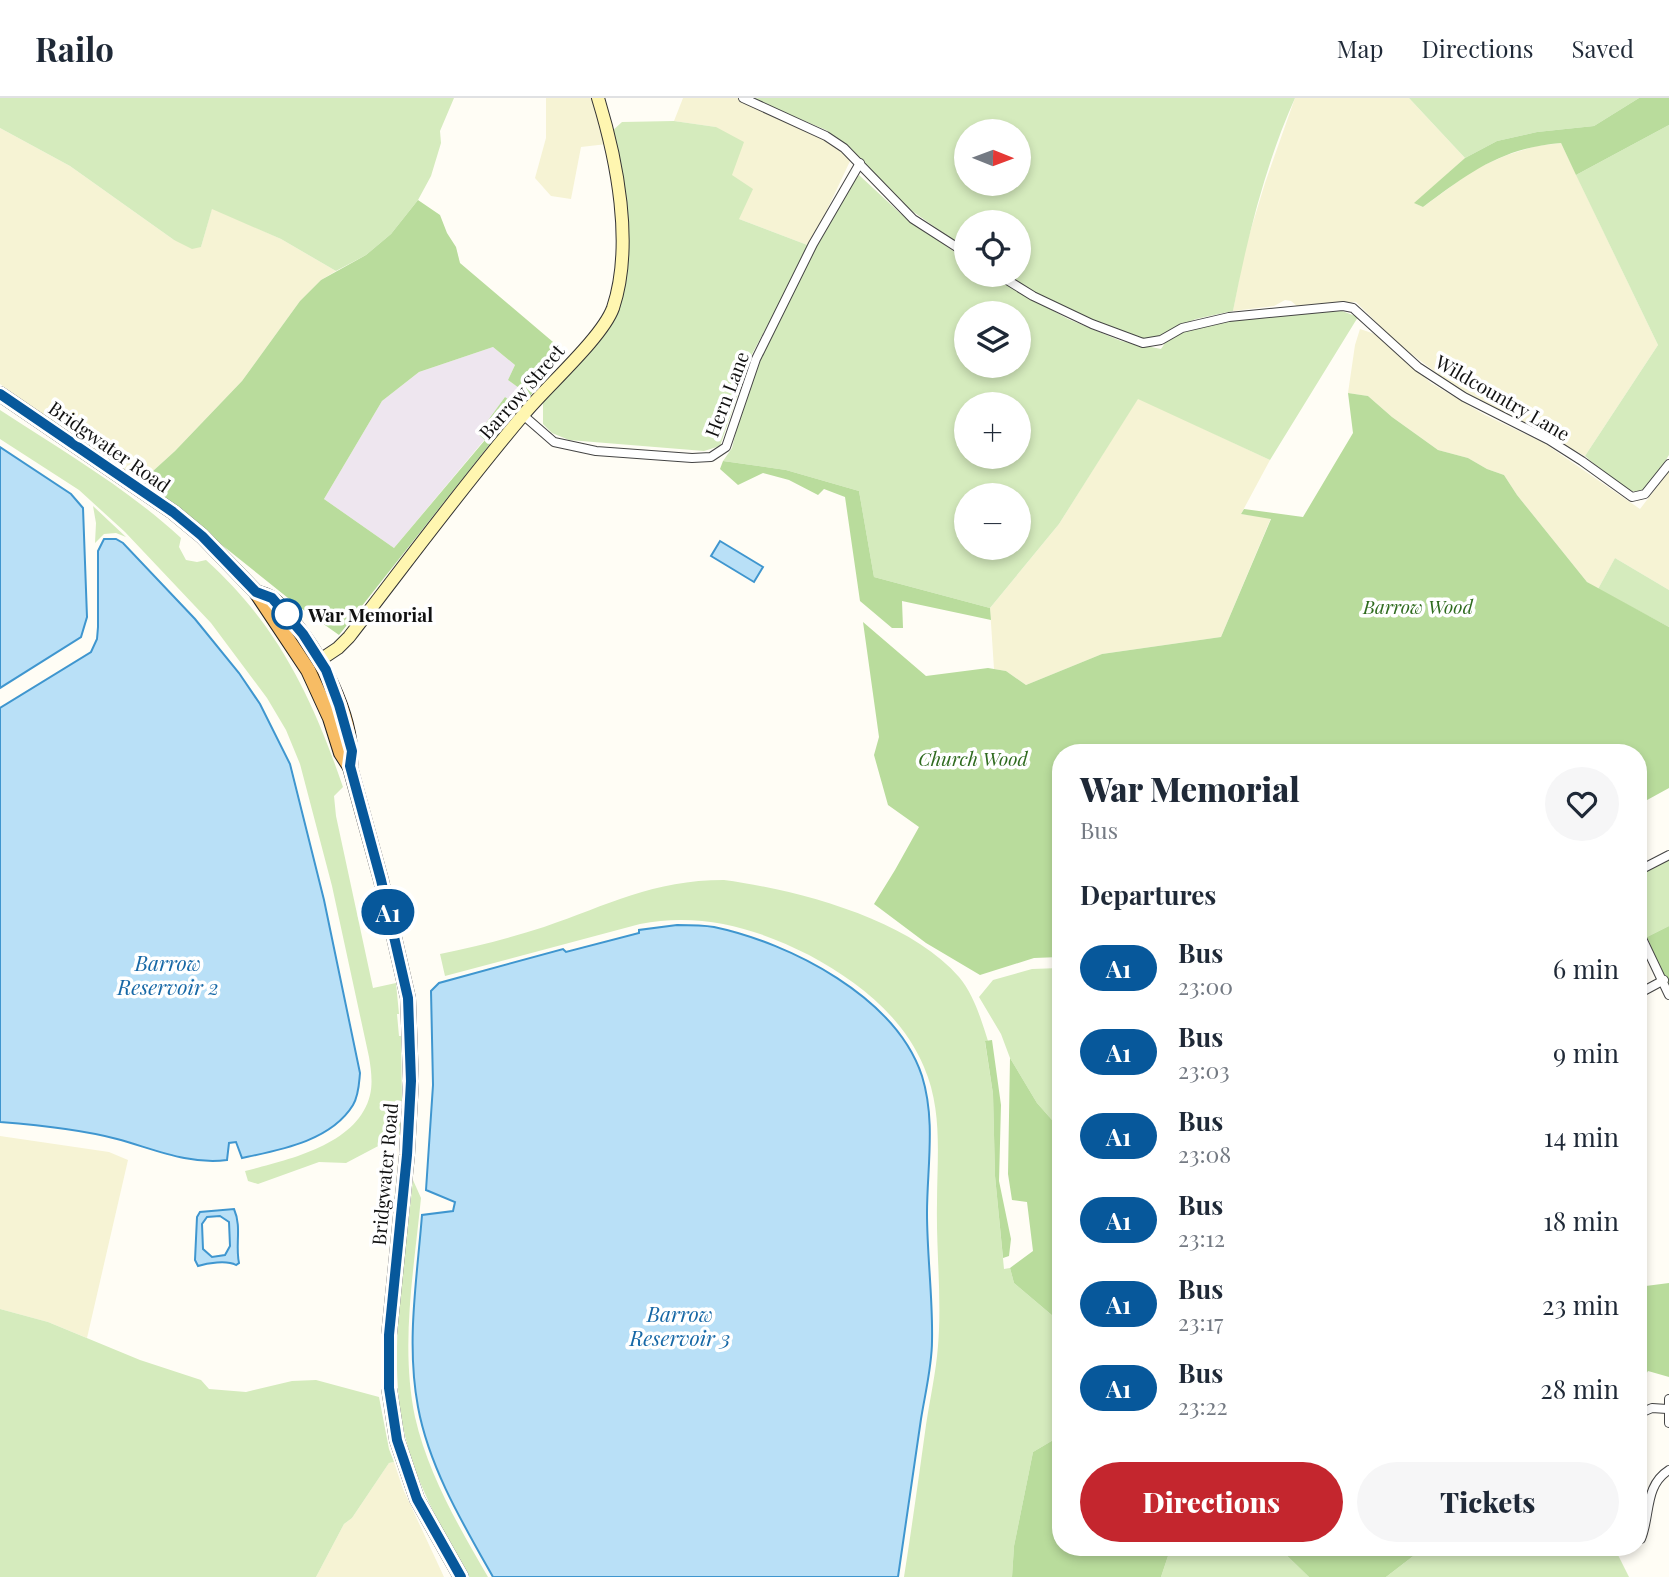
<!DOCTYPE html>
<meta charset="utf-8">
<style>
:root{--surface:#fff;--page:#f6f6f7;--text:#1f2937;--muted:#747a83;--line:#e0e1e3;--accent:#c4262e}
body{margin:0;font-family:"Playfair Display",serif;background:var(--page);color:var(--text);height:100vh;display:flex;flex-direction:column;font-size:26px;white-space:nowrap}
*{box-sizing:border-box;margin:0}
p{font-size:23px;color:var(--muted)}
.icon{flex:none;width:38px;height:38px;fill:none;stroke:currentColor;stroke-width:2;stroke-linecap:round;stroke-linejoin:round}
.map{position:relative;flex:1;overflow:hidden}
.details{position:absolute;left:1052px;top:646px;width:595px;height:812px;display:flex;flex-direction:column;background:var(--surface);border-radius:28px;box-shadow:0 4px 10px #0003}
.details>*{flex:none}
.badge{padding:0 14px;border-radius:23px;font-size:24px;line-height:46px}
.needle{width:46px;rotate:91deg}
.fabs{position:absolute;left:954px;top:21px;display:grid;gap:14px}
.fabs a{display:grid;place-items:center;width:77px;height:77px;border-radius:50%;background:var(--surface);box-shadow:0 4px 10px #0003;font-size:35px}
.map>.badge{position:absolute;translate:-50% -50%;box-shadow:0 0 0 4px #fff}
h2{padding:0 28px;font-size:26px;line-height:63px}
.round{display:grid;place-items:center;flex:none;width:74px;height:74px;border-radius:37px;background:var(--page)}
.head{display:flex;align-items:center;justify-content:space-between;height:119px;padding:0 28px}
h1{font-size:33px;font-weight:800;line-height:52px}
.action{display:flex;gap:14px;margin-top:auto;padding:14px 28px}
.action a{flex:1;height:80px;border-radius:42px;background:var(--accent);color:#fff;font-size:28px;font-weight:800;line-height:80px;text-align:center}
.action a+a{background:var(--page);color:var(--text)}
ul{padding:0;list-style:none}
li{display:flex;align-items:center;gap:21px;height:84px;padding:0 28px}
li div{flex:1}
li b{display:block;font-size:26px}
li em{font-style:normal}
li .badge{min-width:77px;font-weight:700;text-align:center}
header{display:flex;align-items:center;gap:42px;box-sizing:border-box;height:98px;padding:0 35px;background:var(--surface);border-bottom:2px solid var(--line)}
header strong{font-size:33px}
nav{display:flex;gap:38px;margin-inline-start:auto;font-size:24px}
.map>svg:first-child{display:block}
</style>
<header>
<strong>Railo</strong>
<nav><a>Map</a><a>Directions</a><a>Saved</a></nav>
</header>
<div class="map">
<svg width="1669" height="1479" viewBox="0 0 1669 1479">
<rect width="100%" height="100%" fill="#fffdf5"/>
<polygon fill="#eee6ef" points="493,249 515,267 508,282 530,298 519,309 505,299 478,336 485,341 394,450 324,401 382,303 419,274"/>
<g fill="#f6f3d4">
<polygon points="546,0 592,0 607,46 581,49 571,101 551,98 535,80 546,40"/>
<polygon points="683,0 739,0 796,29 835,45 851,61 810,148 739,121 732,77 716,29 674,23"/>
<polygon points="1295,0 1409,0 1465,60 1415,105 1423,109 1475,71 1507,57 1536,48 1561,45 1658,247 1585,358 1454,288 1398,246 1356,204 1297,208 1291,203 1285,202 1274,208 1233,213 1244,154 1265,85"/>
<polygon points="0,30 70,68 174,142 201,149 212,110 281,141 336,173 321,182 300,203 242,283 175,353 142,383 92,351 0,286"/>
<polygon points="1360,231 1375,236 1431,285 1485,317 1544,345 1640,411 1669,373 1669,492 1615,460 1598,491 1587,484 1517,397 1504,377 1487,371 1468,360 1438,352 1392,319 1368,298 1348,295 1355,247"/>
<polygon points="1138,300 1270,362 1241,416 1271,420 1221,539 1102,556 1026,587 1006,573 994,571 990,510 1059,426"/>
<polygon points="0,1038 109,1054 128,1062 87,1240 48,1224 0,1211"/>
<polygon points="394,1364 403,1391 444,1479 316,1479 344,1426 352,1420 389,1365"/>
</g>
<g fill="#d5ebbd" fill-rule="evenodd">
<polygon points="0,0 454,0 440,33 441,45 431,78 418,102 391,136 366,157 336,173 281,141 212,111 201,149 192,151 174,142 70,68 0,30"/>
<path d="M751 0H1295C1265 67 1247 141 1233 213 1220 216 1208 218 1196 221 1181 226 1167 238 1151 240 1122 245 1032 193 1005 177H1018V124H966V151L905 108 845 46 826 32ZM966 33H1018V86H966Z"/>
<polygon points="1409,0 1639,0 1594,28 1537,34 1497,43 1465,60"/>
<polygon points="674,23 716,29 744,44 732,77 753,91 739,121 810,148 751,258 720,348 704,353 569,342 552,335 543,326 543,305 548,297 615,216 626,109 621,66 611,34 622,24"/>
<path d="M1669 27V357C1662 367 1653 388 1641 393 1627 399 1596 367 1585 358L1658 247 1576 77Z"/>
<path d="M859 77 901 116 966 162V177H989L1068 221 1121 243 1161 251C1162 250 1166 243 1167 242 1192 220 1306 216 1342 213L1358 219 1270 362 1138 301 1059 426 990 510 874 479 859 393 786 372 723 363 732 350 743 304 771 234 779 225 783 212 843 98ZM966 215H1018V268H966ZM966 306H1018V359H966ZM966 397H1018V450H966Z"/>
<path d="M0 312C61 352 127 390 181 440L179 449 186 462 197 464 206 462C278 527 312 599 343 689L334 698 336 718 373 890 396 885 399 916H397L399 938H401L402 1003H400L399 1024 401 1025V1036L346 1065 319 1064 258 1086 248 1083 245 1073C287 1062 358 1047 370 997 373 985 371 971 369 959L332 788 300 666 286 632 267 600 211 525 125 434 79 392 0 341Z"/>
<polygon points="93,408 126,439 116,435 104,436 95,445 96,425"/>
<polygon points="1615,460 1669,492 1669,529 1598,491"/>
<polygon points="1669,761 1669,828 1647,839 1638,823 1638,776"/>
<path d="M724 782C798 792 909 821 959 879 974 897 981 921 988 943L985 944 993 996 995 1078 1004 1171 1010 1170 1014 1185 1060 1224V1338L1033 1354 1014 1448 1012 1479H904C912 1428 919 1378 926 1327 930 1301 936 1274 938 1248 942 1201 936 1152 937 1105 937 1059 943 1013 924 969 902 917 857 883 809 857 756 830 700 814 640 826L445 878 440 856C475 849 510 840 544 829 608 807 653 782 724 782Z"/>
<polygon points="1060,870 1060,982 1059,985 1060,987 1060,1031 1037,1005 1010,960 1001,936 979,899 993,882 1032,871"/>
<path d="M413 1082 421 1100C414 1172 400 1247 415 1319 428 1376 459 1429 488 1479H468C444 1434 417 1389 405 1338 386 1256 405 1165 413 1082Z"/>
<polygon points="0,1211 48,1224 140,1262 201,1282 209,1291 246,1294 292,1283 316,1282 379,1299 389,1351 394,1364 389,1365 352,1420 344,1426 316,1479 0,1479"/>
<polygon points="1171,1449 1278,1449 1309,1479 1161,1479"/>
<polygon points="1425,1449 1614,1449 1629,1479 1386,1479"/>
</g>
<g fill="#b9dc9c">
<path d="M1639 0H1669V27L1576 77 1561 45C1501 50 1469 75 1423 109L1414 105 1465 60 1497 43 1537 34 1594 28Z"/>
<polygon points="418,102 440,117 447,135 456,149 460,165 566,255 530,298 508,282 515,267 493,249 419,274 382,303 324,401 394,450 485,342 478,336 505,299 519,309 339,537 298,508 142,383 175,353 242,283 300,203 321,182 366,157 391,136"/>
<polygon points="1348,295 1368,298 1392,319 1438,352 1468,360 1487,371 1504,377 1517,397 1587,484 1669,529 1669,690 1638,707 1638,654 1060,654 1060,859 1034,860 980,877 926,845 874,806 895,772 919,729 888,707 874,657 879,639 863,524 926,578 988,570 1006,573 1026,587 1102,556 1221,539 1271,421 1241,416 1244,411 1303,419 1353,335"/>
<polygon points="723,363 786,372 859,393 874,479 990,510 991,522 902,503 903,530 892,530 860,503 845,399 824,391 818,397 789,382 763,375 738,387 720,371"/>
<polygon points="1669,828 1669,891 1647,839"/>
<polygon points="992,942 1001,1007 999,1083 1011,1141 1009,1158 1003,1160 995,1078 993,996 985,943"/>
<polygon points="1010,960 1037,1005 1060,1031 1060,1224 1014,1185 1010,1170 1033,1153 1027,1104 1012,1102 1008,1076"/>
<polygon points="1669,1185 1669,1279 1648,1273 1638,1290 1638,1189"/>
<polygon points="1060,1338 1060,1449 1171,1449 1161,1479 1012,1479 1014,1448 1033,1354"/>
<polygon points="1278,1449 1425,1449 1386,1479 1309,1479"/>
</g>
<g fill="#b9e0f7" stroke="#3f96cf" stroke-width="2" fill-rule="evenodd">
<polygon points="0,349 71,396 83,410 87,519 81,539 0,590"/>
<path d="M104 441H116L123 445 195 521 239 575 260 606 290 666 324 802 360 975C359 985 359 997 353 1007 331 1043 280 1052 242 1060L236 1044 229 1045 227 1062C189 1067 154 1051 117 1041 80 1031 38 1027 0 1024V610L91 554 97 541 98 529V453Z"/>
<polygon points="720,443 763,469 754,484 711,458"/>
<path d="M677 827C689 827 702 827 714 829 790 845 896 899 922 978 936 1023 927 1070 927 1115 927 1158 933 1200 932 1243 932 1268 925 1296 921 1321 913 1374 906 1427 898 1479H493C463 1426 429 1369 418 1309 406 1245 417 1181 422 1117L453 1113 455 1104 426 1092 433 987 431 893 439 885 563 851 566 854 639 835V832Z"/>
<path d="M234 1111C242 1129 235 1147 239 1165L236 1167C227 1162 207 1165 198 1168L195 1162 197 1119 200 1114ZM220 1118 229 1124 230 1148 225 1157 212 1159 203 1151 202 1126 207 1119Z"/>
</g>
<g fill="none" stroke-linecap="round" stroke-linejoin="round">
<defs>
<g id="minor">
<polyline points="743,0 826,38 844,50 913,121 966,155"/>
<polyline points="999,177 1033,198 1092,226 1143,245 1161,242 1182,230 1229,219 1343,208 1353,210 1418,269 1464,299 1549,342 1582,363 1632,399 1645,396 1669,366"/>
<polyline points="523,317 554,344 596,353 692,360 711,359 726,349 756,261 813,146 860,65"/>
<polyline points="1638,773 1669,757"/>
<polyline points="1638,832 1669,897"/>
<polyline points="1638,896 1664,882"/>
<polyline points="1669,1301 1669,1325"/>
<polyline points="1638,1316 1652,1310 1667,1311"/>
<path d="M1641 1441C1651 1416 1644 1388 1669 1372"/>
</g>
<path id="secondary" d="M320 562 338 550 349 539C407 464 463 388 524 316 546 289 602 240 613 210 634 147 617 62 598 0"/>
<g id="trunk">
<polyline points="0,296 173,414 202,438 256,494 308,572 330,620 341,655 350,669 381,782 408,900 411,983 407,1057 389,1237 389,1290 397,1342 417,1401 461,1479"/>
<path d="M256 494C261 496 267 497 271 500 277 504 282 511 286 516 318 551 355 620 350 669"/>
</g>
</defs>
<use href="#minor" stroke="#444" stroke-width="10"/>
<use href="#secondary" stroke="#333" stroke-width="14"/>
<use href="#trunk" stroke="#222" stroke-width="16"/>
<use href="#minor" stroke="#fff" stroke-width="8"/>
<use href="#secondary" stroke="#fff6b0" stroke-width="12"/>
<use href="#trunk" stroke="#f7bc64" stroke-width="14"/>
</g>
<g fill="none" stroke-linecap="round" stroke-linejoin="round">
<defs>
<polyline id="line" points="0,296 173,414 202,438 256,494 272,500 303,536 326,572 339,607 352,653 350,668 381,782 408,900 411,983 407,1057 389,1237 389,1290 397,1342 417,1401 461,1479"/>
</defs>
<use href="#line" stroke="#fff" stroke-width="16"/>
<use href="#line" stroke="#07589b" stroke-width="10"/>
</g>
<circle fill="#fff" stroke="#07589b" stroke-width="3.5" cx="287" cy="516" r="14"/>
<g text-anchor="middle" dominant-baseline="central" stroke-width="7" stroke-linejoin="round" paint-order="stroke">
<g font-size="19" fill="#111" stroke="#fff">
<text transform="translate(521 293) rotate(-49)">Barrow Street</text>
<text transform="translate(726 296) rotate(-69)">Hern Lane</text>
<text transform="translate(1503 299) rotate(30)">Wildcountry Lane</text>
<text transform="translate(110 348) rotate(35)">Bridgwater Road</text>
<text transform="translate(384 1076) rotate(-85)">Bridgwater Road</text>
</g>
<g font-size="19" font-style="italic" fill="#2f6b1f" stroke="#fff">
<text x="1418" y="508">Barrow Wood</text>
<text x="973" y="660">Church Wood</text>
</g>
<g font-size="19" font-weight="bold" fill="#111" stroke="#fff" text-anchor="start">
<text x="308" y="516">War Memorial</text>
</g>
<g font-size="21" font-style="italic" fill="#1768a6" stroke="#fff">
<text x="168" y="864">Barrow<tspan x="168" dy="24">Reservoir 2</tspan></text>
<text x="680" y="1215">Barrow<tspan x="680" dy="24">Reservoir 3</tspan></text>
</g>
</g>
</svg>
<div class="fabs">
<a><svg class="needle" viewBox="-14 -14 28 28"><path d="M0-13l5 13h-10z" fill="#e53935"/><path d="M0 13l5-13h-10z" fill="#747a83"/></svg></a>
<a><svg class="icon" aria-label="locate" viewBox="0 0 24 24"><circle cx="12" cy="12" r="6"/><path d="M12 2v4M12 18v4M2 12h4M18 12h4"/></svg></a>
<a><svg class="icon" aria-label="layers" viewBox="0 0 24 24"><path d="M12 4l9 5-9 5-9-5zM3 14l9 5 9-5"/></svg></a>
<a>+</a>
<a>−</a>
</div>
<b class="badge" style="left:388px;top:814px;background:#07589b;color:#fff">A1</b>
<section class="details">
<div class="head"><div><h1>War Memorial</h1><p>Bus</p></div><a class="round"><svg class="icon" aria-label="heart" viewBox="0 0 24 24"><path d="M12 20l-8-8c-3-5 5-10 8-4 3-6 11-1 8 4z"/></svg></a></div>
<h2>Departures</h2>
<ul>
<li><span class="badge" style="background:#07589b;color:#fff">A1</span><div><b>Bus</b><p>23:00</p></div><em>6 min</em></li>
<li><span class="badge" style="background:#07589b;color:#fff">A1</span><div><b>Bus</b><p>23:03</p></div><em>9 min</em></li>
<li><span class="badge" style="background:#07589b;color:#fff">A1</span><div><b>Bus</b><p>23:08</p></div><em>14 min</em></li>
<li><span class="badge" style="background:#07589b;color:#fff">A1</span><div><b>Bus</b><p>23:12</p></div><em>18 min</em></li>
<li><span class="badge" style="background:#07589b;color:#fff">A1</span><div><b>Bus</b><p>23:17</p></div><em>23 min</em></li>
<li><span class="badge" style="background:#07589b;color:#fff">A1</span><div><b>Bus</b><p>23:22</p></div><em>28 min</em></li>
</ul>
<div class="action"><a>Directions</a><a>Tickets</a></div>
</section>
</div>
